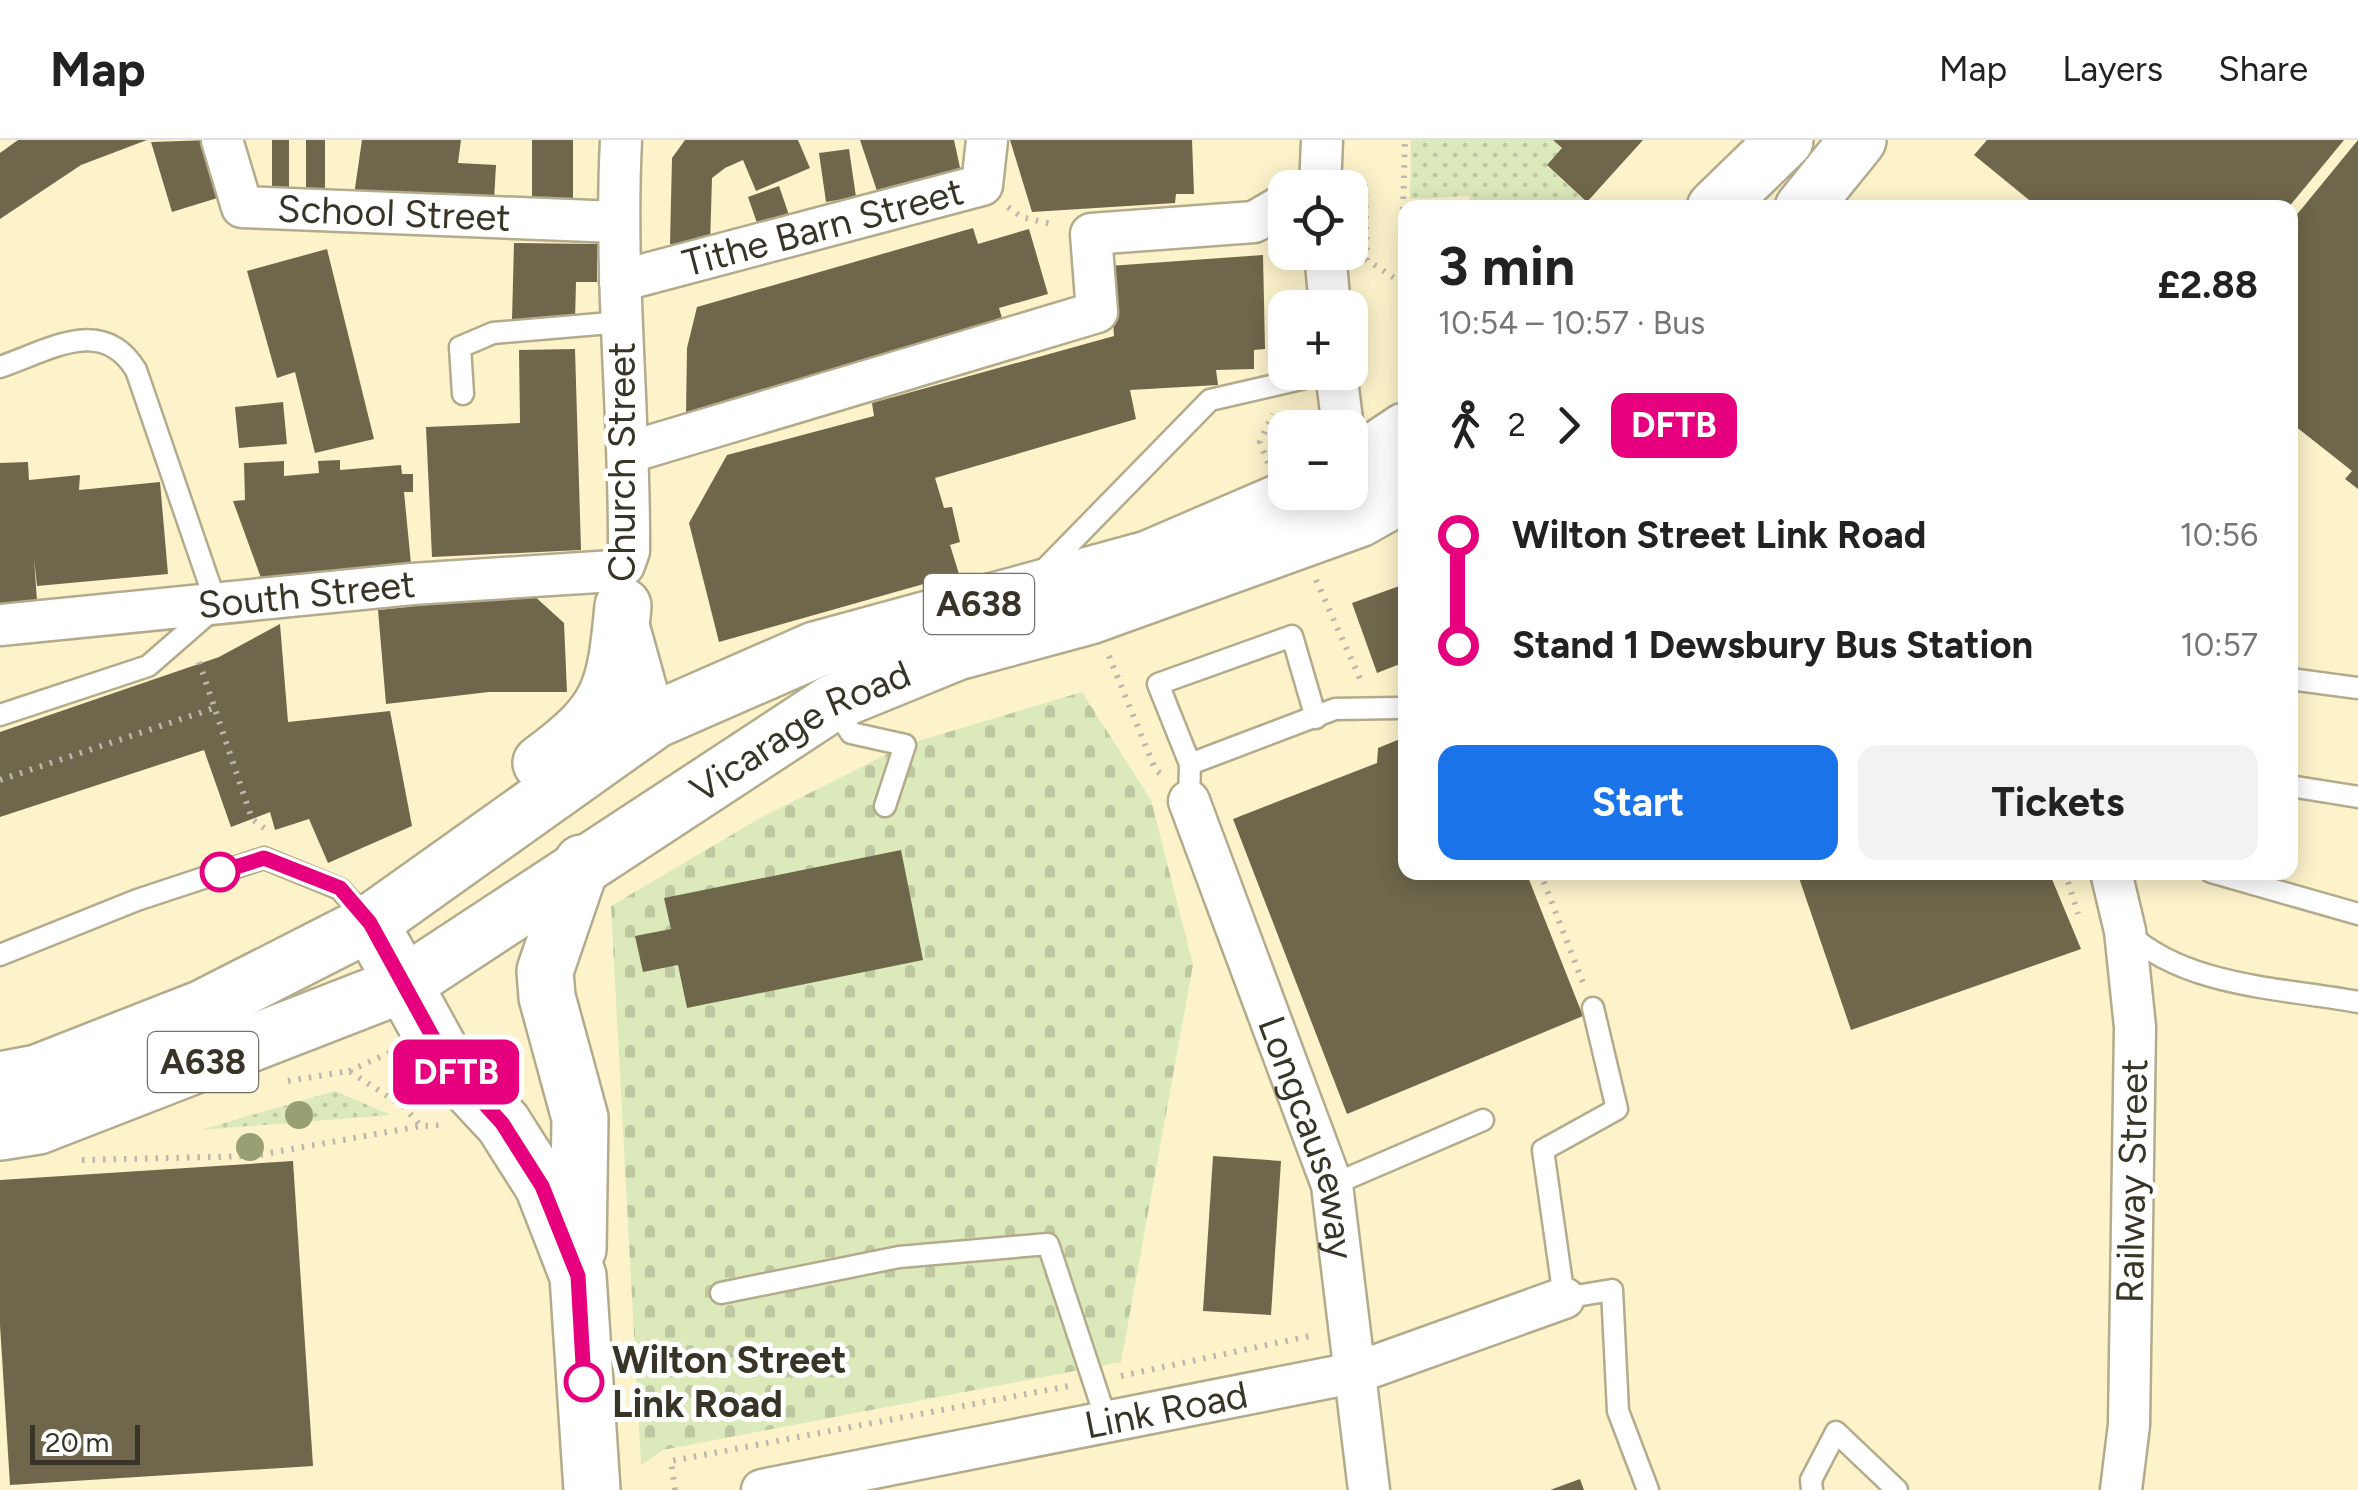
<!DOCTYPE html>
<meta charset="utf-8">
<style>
:root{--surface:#fff;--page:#f2f2f2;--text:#222;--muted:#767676;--line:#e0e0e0;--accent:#1a73e8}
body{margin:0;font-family:Figtree,sans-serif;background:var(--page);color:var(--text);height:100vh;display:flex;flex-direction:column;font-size:38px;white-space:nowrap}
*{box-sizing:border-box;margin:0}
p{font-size:32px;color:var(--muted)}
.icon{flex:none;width:55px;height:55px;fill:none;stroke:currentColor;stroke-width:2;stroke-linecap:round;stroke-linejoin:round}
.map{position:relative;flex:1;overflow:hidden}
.side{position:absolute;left:1398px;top:60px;width:900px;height:680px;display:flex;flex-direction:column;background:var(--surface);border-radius:20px;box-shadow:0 5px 25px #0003}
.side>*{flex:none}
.badge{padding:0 20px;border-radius:15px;font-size:35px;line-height:65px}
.tools{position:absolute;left:1268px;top:30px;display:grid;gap:20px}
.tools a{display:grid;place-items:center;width:100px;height:100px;border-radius:20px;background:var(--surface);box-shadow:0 5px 25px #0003;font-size:50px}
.scale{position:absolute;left:30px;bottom:25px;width:110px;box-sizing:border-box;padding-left:10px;border:5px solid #383528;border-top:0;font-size:28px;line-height:35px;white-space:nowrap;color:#383528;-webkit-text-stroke:8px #fff;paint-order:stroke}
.map>.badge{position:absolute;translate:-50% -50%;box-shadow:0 0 0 5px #fff}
.legs{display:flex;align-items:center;gap:15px;height:110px;padding:0 40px;font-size:32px}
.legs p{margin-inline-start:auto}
.head{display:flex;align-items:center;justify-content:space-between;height:170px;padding:0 40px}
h1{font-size:55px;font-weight:700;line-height:75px}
.cta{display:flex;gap:20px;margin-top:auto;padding:20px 40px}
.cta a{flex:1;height:115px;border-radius:20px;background:var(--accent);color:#fff;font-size:40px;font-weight:700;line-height:115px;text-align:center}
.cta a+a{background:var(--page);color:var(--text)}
ul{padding:0 40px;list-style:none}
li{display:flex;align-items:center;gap:35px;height:110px;font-size:38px}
li i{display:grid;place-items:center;width:15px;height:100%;margin:0 12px;background:currentColor}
li i::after{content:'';width:25px;height:25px;margin:-12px;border:8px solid;border-radius:50%;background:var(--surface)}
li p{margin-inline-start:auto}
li:first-child i{background:linear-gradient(#0000 50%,currentColor 0)}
li:last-child i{background:linear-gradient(currentColor 50%,#0000 0)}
header{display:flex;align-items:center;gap:60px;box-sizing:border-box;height:140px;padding:0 50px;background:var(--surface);border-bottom:2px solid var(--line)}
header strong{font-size:48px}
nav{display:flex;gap:55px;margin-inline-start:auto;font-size:35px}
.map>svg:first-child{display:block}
</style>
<header>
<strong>Map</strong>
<nav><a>Map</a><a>Layers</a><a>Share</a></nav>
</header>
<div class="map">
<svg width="2358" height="1350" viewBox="0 0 2358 1350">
<defs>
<pattern id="green-dots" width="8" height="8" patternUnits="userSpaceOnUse" patternTransform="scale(2.5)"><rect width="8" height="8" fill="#dbe9bb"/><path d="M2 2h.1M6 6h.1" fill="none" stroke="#bdc8a1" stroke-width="1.8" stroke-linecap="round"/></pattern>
<pattern id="cemetery-stones" width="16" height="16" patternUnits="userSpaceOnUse" patternTransform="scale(2.5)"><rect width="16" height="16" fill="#dbe9bb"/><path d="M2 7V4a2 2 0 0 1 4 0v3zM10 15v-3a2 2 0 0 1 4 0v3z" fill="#bdc8a1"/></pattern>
</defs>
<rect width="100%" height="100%" fill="#fefbee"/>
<path fill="#fdf3cb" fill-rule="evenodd" d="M0 0H2358V1350H0ZM1285 48H1350V112H1285ZM1405 68H2290V732H1405ZM1285 168H1350V232H1285ZM1285 288H1350V352H1285Z"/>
<g fill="url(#green-dots)">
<polygon points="1411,0 1553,0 1562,8 1547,26 1587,62 1579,68 1470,68 1469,56 1410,59"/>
<polygon points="335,951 391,975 200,990"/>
</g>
<polygon fill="url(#cemetery-stones)" points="1082,552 1151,660 1193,825 1121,1222 663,1310 641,1325 611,766 762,677 905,605"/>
<g fill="#6e674b">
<polygon points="18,0 147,0 81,25 0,79 0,13"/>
<polygon points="211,0 227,55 172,72 151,2"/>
<rect x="272" y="0" width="17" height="51"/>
<rect x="306" y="0" width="19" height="51"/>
<polygon points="362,0 461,0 458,23 496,25 494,61 354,55"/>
<rect x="532" y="0" width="41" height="61"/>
<polygon points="685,0 798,0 810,28 756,51 743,20 725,28 712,38 710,105 670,104 672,18"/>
<polygon points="860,0 954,0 962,37 878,54"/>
<polygon points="1010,0 1192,0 1194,54 1176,54 1175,63 1032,72"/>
<polygon points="1553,0 1643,0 1587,62 1547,25 1562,8"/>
<polygon points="1987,0 2344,0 2288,68 2039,68 1974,15"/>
<polygon points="2358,0 2358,349 2345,339 2352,331 2290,282 2290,83"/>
<polygon points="849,9 856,57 826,62 819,13"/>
<polygon points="779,46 789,75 758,86 748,57"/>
<polygon points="973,88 978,104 1029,89 1048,154 999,168 1006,191 686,275 687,208 697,167"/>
<polygon points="514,103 597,104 597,142 576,142 575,181 512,180"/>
<polygon points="327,109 374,299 315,313 295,232 277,238 247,131"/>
<polygon points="1263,115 1265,209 1254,210 1254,229 1216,230 1218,245 1130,250 1136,279 935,338 944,368 952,367 960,402 950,405 959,434 719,502 689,383 727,315 874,276 872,263 1114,196 1109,126"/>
<polygon points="575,209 581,410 432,417 426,287 520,283 519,210"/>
<polygon points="283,262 287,304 239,308 235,267"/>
<polygon points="340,320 340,330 401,325 402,334 413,334 413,352 404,352 411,424 261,438 233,361 245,360 244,323 284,321 284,336 319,333 318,321"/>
<polygon points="28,322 29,340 80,335 79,350 160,342 168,434 37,446 34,418 37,461 0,463 0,323"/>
<polygon points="1405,444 1405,522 1377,533 1352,463"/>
<polygon points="532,454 564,483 567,552 489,552 386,564 378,470"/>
<polygon points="280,484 288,582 390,571 412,686 328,723 309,679 275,690 270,672 231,687 204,610 0,677 0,592 219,517"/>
<polygon points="1400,599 1405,611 1405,732 1526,732 1583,876 1347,974 1233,679 1377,623 1378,608"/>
<polygon points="901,710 923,820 687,868 678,825 643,832 635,796 671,789 664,758"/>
<polygon points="1797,732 2049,732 2081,809 1851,890"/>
<polygon points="1213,1016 1281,1021 1271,1175 1203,1171"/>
<polygon points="293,1021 313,1326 10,1345 0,1185 0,1040"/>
<polygon points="1580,1339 1584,1350 1550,1350"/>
</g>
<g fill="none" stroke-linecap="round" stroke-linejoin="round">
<defs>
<g id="lane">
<path d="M0 227C50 210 102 175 136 230L217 466 148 526 0 575"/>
<polyline points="463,254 460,207 493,193 622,182"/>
<polyline points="1040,434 1210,260 1331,232"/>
<polyline points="2290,539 2358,548"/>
<polyline points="833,565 851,593 905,605 885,666"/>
<polyline points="1190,624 1158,544 1292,496 1316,578"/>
<polyline points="2290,646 2358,657"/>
<polyline points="1189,661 1190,624 1335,569 1398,568"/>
<polyline points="2211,732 2358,774"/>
<path d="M2127 792C2185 847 2282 848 2358 862"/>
<polyline points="0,815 137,760 264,718 340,749 369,782"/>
<polyline points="1593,868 1617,969 1543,1010 1564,1158 1612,1150 1618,1271 1648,1350"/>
<polyline points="1332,1045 1483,980"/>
<polyline points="721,1153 899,1117 1048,1104 1107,1282"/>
<polyline points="1812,1350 1811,1340 1836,1292 1897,1350"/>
</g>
<g id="street">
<path id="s1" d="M222 0 242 67 617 82"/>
<polyline points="1320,48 1322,0"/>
<polyline points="1325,112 1330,168"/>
<path id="s2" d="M620 141 982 45 987 0"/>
<polyline points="1336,232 1343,288"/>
<polyline points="630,312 1097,172 1091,94 1254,82 1285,64"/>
<path d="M613 431 624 425 629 411C630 274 614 137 621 0"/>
<polyline points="628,483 655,580"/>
<path id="s3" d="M0 485 412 444 613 431"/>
<path id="s4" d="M1189 661 1332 1045 1369 1350"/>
<polyline points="2111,732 2125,791 2135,887 2129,1285 2121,1350"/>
<path id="s5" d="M762 1350 1358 1232 1564 1158"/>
</g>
<g id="secondary">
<polyline points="370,783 447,923 503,983 543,1046 578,1136 592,1350"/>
<polyline points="578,1109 580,978 547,857 545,831 582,723"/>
</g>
<g id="highway">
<polyline points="1715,68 1785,0"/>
<polyline points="1803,68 1858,0"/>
<polyline points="1350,328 1405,291"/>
<path d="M541 623C611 572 615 551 623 466"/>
<polyline points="0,940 37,933 203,868 370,783 655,580 815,510 1148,419 1304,352"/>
<path id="s6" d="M0 992 38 986 404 844 832 563 957 512 1090 476 1359 379 1405 353"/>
</g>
</defs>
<use href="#lane" stroke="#b3ab8c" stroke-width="25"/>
<use href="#street" stroke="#b3ab8c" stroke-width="45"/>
<use href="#secondary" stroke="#b3ab8c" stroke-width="60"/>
<use href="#highway" stroke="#b3ab8c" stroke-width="60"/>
<g stroke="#bbb8ab" stroke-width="6" stroke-dasharray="2.5 8" stroke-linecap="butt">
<polyline points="1356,43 1365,43 1367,120 1405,145"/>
<polyline points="1008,67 1021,77 1056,85"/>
<polyline points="1401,143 1405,0"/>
<polyline points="1268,323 1260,302 1273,274"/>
<polyline points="1316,440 1362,543"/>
<polyline points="1109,516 1155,629 1163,636"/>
<polyline points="199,522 252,679 268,691"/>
<polyline points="0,640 214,568"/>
<polyline points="1540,732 1583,843"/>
<polyline points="2065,732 2078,774"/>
<polyline points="349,931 389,913"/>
<polyline points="288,941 349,931 404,967 421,986 445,985"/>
<polyline points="82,1020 253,1016 421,986"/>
<polyline points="1121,1236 1314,1195"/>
<polyline points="675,1350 671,1321 1069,1246"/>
</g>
<use href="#lane" stroke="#fff" stroke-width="20"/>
<use href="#street" stroke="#fff" stroke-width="40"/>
<use href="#secondary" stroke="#fff" stroke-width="55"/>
<use href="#highway" stroke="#fff" stroke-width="55"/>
</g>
<g fill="#989f73">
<circle cx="299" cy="975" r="14"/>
<circle cx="250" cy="1007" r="14"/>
</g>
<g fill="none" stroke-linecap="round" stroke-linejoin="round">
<defs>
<polyline id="line-1" points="220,732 264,718 340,748 370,783 447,923 502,983 542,1046 578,1136 584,1242"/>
</defs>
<use href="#line-1" stroke="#fff" stroke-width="22"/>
<use href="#line-1" stroke="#e6007e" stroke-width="15"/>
</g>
<g fill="#fff" stroke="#e6007e" stroke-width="5">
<circle cx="220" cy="732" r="18"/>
<circle cx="584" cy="1242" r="18"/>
</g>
<g text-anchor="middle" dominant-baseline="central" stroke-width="10" stroke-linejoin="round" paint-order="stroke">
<g fill="#fff" stroke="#747268" stroke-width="2.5">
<rect x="924" y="434" width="110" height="60" rx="8"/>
<rect x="148" y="892" width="110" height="60" rx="8"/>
</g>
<g font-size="35" font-weight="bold" fill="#383528">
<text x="979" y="464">A638</text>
<text x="203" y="922">A638</text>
</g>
<g font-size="38" fill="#383528" stroke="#fff">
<text stroke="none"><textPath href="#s1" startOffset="222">School Street</textPath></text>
<text stroke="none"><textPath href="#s2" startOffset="210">Tithe Barn Street</textPath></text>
<text transform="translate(622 322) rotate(-90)">Church Street</text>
<text stroke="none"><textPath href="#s3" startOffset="308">South Street</textPath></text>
<text stroke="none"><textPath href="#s6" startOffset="902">Vicarage Road</textPath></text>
<text stroke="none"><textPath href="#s4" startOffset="358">Longcauseway</textPath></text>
<text transform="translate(2132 1041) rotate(-89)">Railway Street</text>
<text stroke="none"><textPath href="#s5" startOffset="412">Link Road</textPath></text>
</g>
<g font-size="38" font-weight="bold" fill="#383528" stroke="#fff" text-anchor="start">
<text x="612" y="1220">Wilton Street<tspan x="612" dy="44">Link Road</tspan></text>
</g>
</g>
</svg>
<div class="tools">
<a><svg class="icon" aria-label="locate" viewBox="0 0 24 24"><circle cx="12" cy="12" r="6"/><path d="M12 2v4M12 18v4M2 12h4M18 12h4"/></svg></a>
<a>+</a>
<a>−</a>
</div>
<div class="scale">20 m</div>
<b class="badge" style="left:456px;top:932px;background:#e6007e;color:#fff">DFTB</b>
<section class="side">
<div class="head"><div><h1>3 min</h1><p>10:54 – 10:57 · Bus</p></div><b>£2.88</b></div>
<div class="legs"><svg class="icon" aria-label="walk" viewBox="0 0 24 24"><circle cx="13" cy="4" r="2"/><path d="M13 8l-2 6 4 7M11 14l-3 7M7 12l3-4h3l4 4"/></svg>2<svg class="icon" aria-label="forward" viewBox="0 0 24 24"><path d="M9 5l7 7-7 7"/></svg><b class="badge" style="background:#e6007e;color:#fff">DFTB</b></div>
<ul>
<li><i style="color:#e6007e"></i><b>Wilton Street Link Road</b><p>10:56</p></li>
<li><i style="color:#e6007e"></i><b>Stand 1 Dewsbury Bus Station</b><p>10:57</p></li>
</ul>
<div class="cta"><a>Start</a><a>Tickets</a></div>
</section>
</div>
